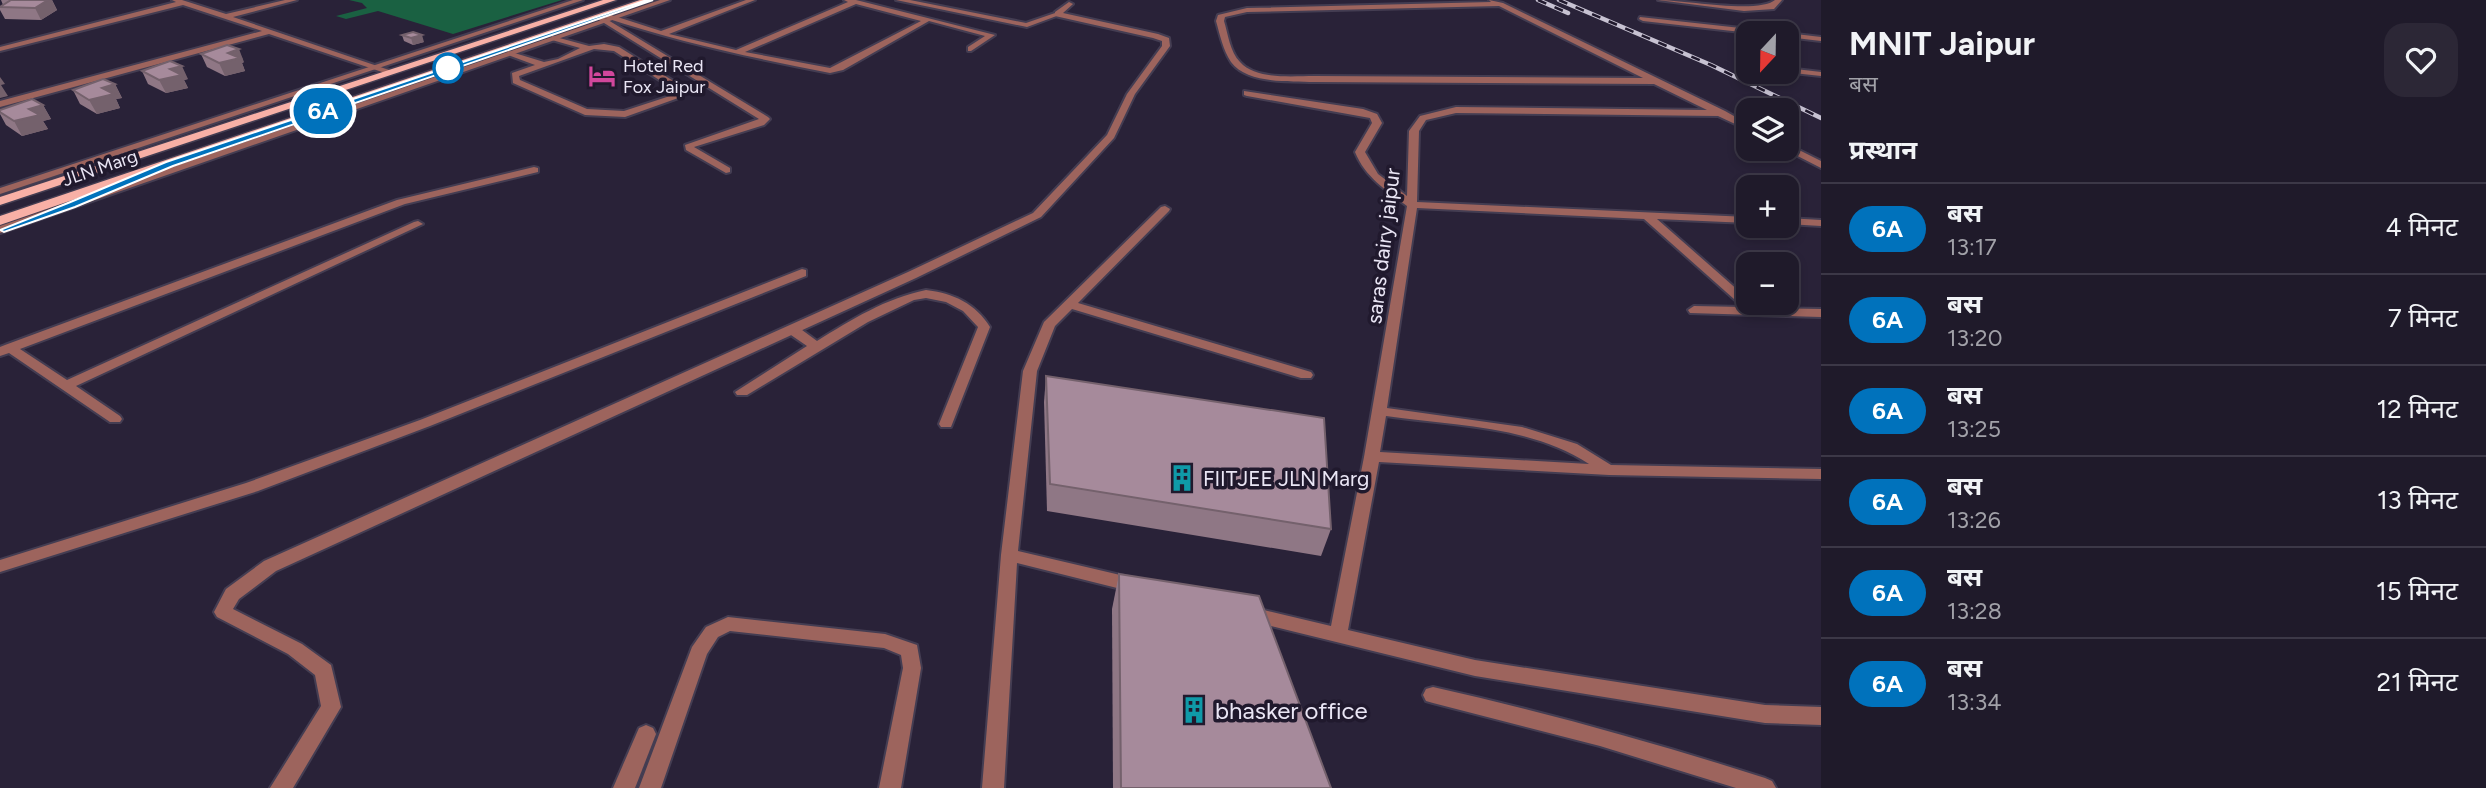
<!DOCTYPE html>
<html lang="hi">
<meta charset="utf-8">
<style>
:root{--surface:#1f1a2a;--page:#2c2736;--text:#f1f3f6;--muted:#a1a1a8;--line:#3c3847}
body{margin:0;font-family:Figtree,"Noto Sans Devanagari",sans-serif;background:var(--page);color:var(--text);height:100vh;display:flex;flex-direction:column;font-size:26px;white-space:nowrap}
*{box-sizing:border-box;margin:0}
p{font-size:23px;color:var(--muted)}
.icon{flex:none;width:38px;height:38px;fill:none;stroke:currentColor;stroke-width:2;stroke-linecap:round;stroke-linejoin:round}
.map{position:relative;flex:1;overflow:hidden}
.details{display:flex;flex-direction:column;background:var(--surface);width:665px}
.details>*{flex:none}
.badge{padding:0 14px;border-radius:23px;font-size:24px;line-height:46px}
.needle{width:46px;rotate:202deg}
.fabs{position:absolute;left:1736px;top:21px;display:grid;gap:14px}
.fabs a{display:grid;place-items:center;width:63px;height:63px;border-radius:14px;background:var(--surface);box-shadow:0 4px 10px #0003,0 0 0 2px var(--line);font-size:35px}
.map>.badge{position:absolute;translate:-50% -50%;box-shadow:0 0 0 4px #fff}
h2{padding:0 28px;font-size:26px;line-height:63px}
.round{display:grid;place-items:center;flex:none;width:74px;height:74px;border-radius:21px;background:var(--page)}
.summary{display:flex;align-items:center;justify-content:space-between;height:119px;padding:0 28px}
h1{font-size:33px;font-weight:700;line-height:52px}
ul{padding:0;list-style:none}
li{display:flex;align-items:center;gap:21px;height:91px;padding:0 28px;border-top:2px solid var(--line)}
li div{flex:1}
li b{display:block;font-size:26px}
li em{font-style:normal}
li .badge{min-width:77px;font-weight:700;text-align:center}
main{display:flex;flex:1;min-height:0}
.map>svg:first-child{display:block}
</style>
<main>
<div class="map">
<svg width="1821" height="788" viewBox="0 0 1821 788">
<rect width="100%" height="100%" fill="#292238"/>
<polygon fill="#1a6142" points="349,0 562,0 453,34 378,11 346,19 336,16 367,8 362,3"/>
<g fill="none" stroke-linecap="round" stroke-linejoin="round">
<defs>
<g id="service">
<polygon points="172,0 182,0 226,14 285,0 297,0 233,17 395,72 388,74 269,34 0,107 0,101 262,31 183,5 0,51 0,47 176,2"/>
<path d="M746 0H755L669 34 736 50 848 2 844 0H856L995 35 971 51H968V47L985 36 929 21 843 70 830 73C753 58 678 42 603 17L768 117 770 119 764 125 694 147 730 168V172L726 173 686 150 685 145 759 119 596 18 605 13 661 31ZM856 4 921 21 830 68 745 52Z"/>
<polygon points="896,0 910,0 1026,23 1058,12 1062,14 1027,27"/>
<path d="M1489 0 1503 3 1725 111 1748 124V130L1718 116 1456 113 1426 120 1419 131 1417 202 1748 217V223L1657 219 1748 299V303H1753L1759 308 1821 309V317L1690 313 1688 310 1694 306 1743 307 1644 219 1417 208 1387 408 1522 427 1577 444 1611 465 1821 469V479L1609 475 1379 462 1348 630 1475 660 1765 705 1821 707V725L1765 723 1475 676 1251 621 1245 619 1242 614 1245 609 1251 607 1331 626 1364 457 1407 206C1386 190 1365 177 1355 152L1372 123 1370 118 1247 96 1244 95V91L1363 109 1377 114 1382 123 1365 152 1378 174 1407 196 1409 131 1420 116 1456 107 1707 110 1654 84 1314 82C1290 81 1247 84 1231 62 1223 50 1220 35 1216 21L1218 15 1247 8 1491 2ZM1499 6 1643 78 1314 76C1292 76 1256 80 1240 62 1230 52 1228 34 1224 21L1225 17 1247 12ZM1386 416C1453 426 1530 425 1589 464L1380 452Z"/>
<path d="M552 36 589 46 604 44 619 47 683 87 681 97 625 117 585 115 513 83 512 73 535 65 508 55V51L544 62 558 59 580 48 552 40ZM594 49 614 51 675 90 673 95 624 111 587 109 520 80 519 76Z"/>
<polygon points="1787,144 1821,161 1821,168 1784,149 1787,149"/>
<polygon points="1165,206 1170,209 1169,211 1078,303 1311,372 1313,375 1311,378 1301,378 1072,309 1055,326 1037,371 1018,551 1133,578 1139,580 1142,585 1139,590 1133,592 1017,563 1004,788 982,788 1001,555 1023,371 1044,322 1161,207"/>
<polygon points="1787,218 1821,220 1821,226 1787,224"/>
<polygon points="802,269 806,270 806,276 430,426 258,491 0,572 0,560 246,483 420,420"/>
<path d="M926 290C953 293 976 304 990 327L951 427H941L939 424 978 327 963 311 946 302 926 298 914 300 868 322 747 395H737L735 392 807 346 788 333 787 330 788 327H798L817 341C851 320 886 298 926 290Z"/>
<polygon points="728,617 885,634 917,645 921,668 901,788 879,788 903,668 901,655 884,648 730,631 718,637 707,654 661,788 639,788 692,647 706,627"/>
<path d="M1433 687C1545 712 1656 743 1765 778L1772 781 1776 788H1736L1600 746 1433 703 1426 701 1423 695 1426 689Z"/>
<polygon points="646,725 653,728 656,734 635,788 613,788 639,728"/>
</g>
<g id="minor">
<polygon points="1069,2 1073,4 1063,13 1158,34 1169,38 1170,46 1135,94 1114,138 1041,217 916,278 276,571 239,599 233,609 302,644 331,665 341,707 293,788 270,788 321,706 315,675 288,654 217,617 214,612 226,589 264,561 908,272 1033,213 1107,135 1127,94 1162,46 1162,41 1153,38 1055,16 1055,12"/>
<polygon points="1640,17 1768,31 1772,33 1750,33 1643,21 1639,19"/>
<polygon points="1785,33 1787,33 1821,37 1821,41 1787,37"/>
<polygon points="1743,62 1748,62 1748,67 1743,66"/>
<polygon points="1787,68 1821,72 1821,76 1784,72 1787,72"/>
<polygon points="534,167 538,168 538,172 405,204 20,349 67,380 414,222 418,221 423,224 76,386 120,416 122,419 120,422 110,422 9,353 0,356 0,347 5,345 397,200"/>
</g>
<g id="tertiary">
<polygon points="573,0 583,0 0,194 0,188"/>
<polygon points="660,0 670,0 0,233 0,226"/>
<path d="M1658 0C1683 0 1759 14 1775 0H1782L1774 9 1744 11Z"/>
</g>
<g id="primary">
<polygon points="603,0 616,0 0,205 0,197"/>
<polygon points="640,0 653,0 0,225 0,216"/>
</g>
</defs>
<use href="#service" stroke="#443d52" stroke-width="4"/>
<use href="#minor" stroke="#443d52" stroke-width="4"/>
<use href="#tertiary" stroke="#443d52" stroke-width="4"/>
<use href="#primary" stroke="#443d52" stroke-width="3"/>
<use href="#service" fill="#9d645d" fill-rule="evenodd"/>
<use href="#minor" fill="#9d645d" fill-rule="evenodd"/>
<use href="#tertiary" fill="#9d645d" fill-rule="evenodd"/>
<use href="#primary" fill="#f8b0a6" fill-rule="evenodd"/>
<defs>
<g id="rail">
<polyline points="1538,0 1568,13"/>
<polyline points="1559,0 1711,65 1821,118"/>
</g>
</defs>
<use href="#rail" stroke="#c7c2d2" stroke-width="4.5"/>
<use href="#rail" stroke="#20192d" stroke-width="2.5" stroke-dasharray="9" stroke-linecap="butt"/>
</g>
<g fill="#8f7785">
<polygon points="1,0 52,0 57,10 41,20 5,19 0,10 0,7 3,5"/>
<polygon points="402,35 424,42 413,45 404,41"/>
<polygon points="201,54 244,62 242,63 245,71 225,76 207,67"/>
<polygon points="142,71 188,79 184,80 188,88 166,93 148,84"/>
<polygon points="115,84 122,98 116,99 120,108 97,114 80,104 73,90"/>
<polygon points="43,105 51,119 43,121 48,129 22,136 6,125 0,114 0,110"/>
<polygon points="1046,376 1331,529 1321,556 1047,511 1044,402"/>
<polygon points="1119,574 1331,788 1113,788 1112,609"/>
</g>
<g fill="#74616c">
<polygon points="48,0 52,0 57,10 41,20 35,8"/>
<polygon points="422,35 424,42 413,45 411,38"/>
<polygon points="239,49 244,62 242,63 245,71 225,76 219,63 228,53"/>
<polygon points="182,66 188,79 184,80 188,88 166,93 159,80 170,69"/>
<polygon points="0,77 5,84 1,85 8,96 0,98"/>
<polygon points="115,84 122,98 116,99 120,108 97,114 89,100 102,88"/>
<polygon points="43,105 51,119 43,121 48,129 22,136 14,121 29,109"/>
</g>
<g fill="#a68a9b" stroke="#74616c" stroke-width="2">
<polygon points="11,0 48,0 35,8 0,7"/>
<polygon points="413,32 422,35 411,38 402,35"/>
<polygon points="227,45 239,49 228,53 240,58 219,63 201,54"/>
<polygon points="170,61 182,66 170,69 182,75 159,80 142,71"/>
<polygon points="103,79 115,84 102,88 114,94 89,100 73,90"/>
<polygon points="32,99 43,105 29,109 40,115 14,121 0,112 0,110"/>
<polygon points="1046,376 1324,418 1331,529 1050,484"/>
<polygon points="1119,574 1259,596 1331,788 1121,788"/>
</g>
<polygon fill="#0072bc" stroke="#fff" stroke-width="2" points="647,0 653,0 173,166 75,207 4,232 0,230 68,203 166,162"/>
<defs>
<symbol id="hotel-bare" viewBox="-9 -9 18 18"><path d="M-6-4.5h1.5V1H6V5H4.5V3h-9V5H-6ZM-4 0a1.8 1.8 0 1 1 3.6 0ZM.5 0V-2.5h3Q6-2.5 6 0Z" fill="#d1479c" stroke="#20192d" stroke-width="2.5" paint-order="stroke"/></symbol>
<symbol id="building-bare" viewBox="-9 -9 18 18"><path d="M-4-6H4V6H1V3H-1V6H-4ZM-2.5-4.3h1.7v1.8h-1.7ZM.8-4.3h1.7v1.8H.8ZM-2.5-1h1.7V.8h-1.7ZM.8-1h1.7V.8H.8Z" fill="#0f9aa8" stroke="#20192d" stroke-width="2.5" paint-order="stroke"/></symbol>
</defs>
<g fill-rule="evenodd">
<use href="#hotel-bare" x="583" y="57" width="38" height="38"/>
<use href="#building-bare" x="1163" y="459" width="38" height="38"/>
<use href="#building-bare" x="1175" y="691" width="38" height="38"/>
</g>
<circle fill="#fff" stroke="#0072bc" stroke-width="3.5" cx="448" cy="68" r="14"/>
<g text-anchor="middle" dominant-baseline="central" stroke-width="7" stroke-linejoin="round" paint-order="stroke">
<g font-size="18" fill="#eae6f5" stroke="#20192d" text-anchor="start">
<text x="623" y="66">Hotel Red<tspan x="623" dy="21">Fox Jaipur</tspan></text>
</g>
<g font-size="18" fill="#eae6f5" stroke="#20192d">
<text transform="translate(100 168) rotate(-19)">JLN Marg</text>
</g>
<g font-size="21" fill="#eae6f5" stroke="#20192d">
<text transform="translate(1383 246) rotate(-83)">saras dairy jaipur</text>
</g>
<g font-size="21" fill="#eae6f5" stroke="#20192d" text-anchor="start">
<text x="1203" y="478">FIITJEE JLN Marg</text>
</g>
<g font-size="24" fill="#eae6f5" stroke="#20192d" text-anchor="start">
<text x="1215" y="710">bhasker office</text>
</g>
</g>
</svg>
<div class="fabs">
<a><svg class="needle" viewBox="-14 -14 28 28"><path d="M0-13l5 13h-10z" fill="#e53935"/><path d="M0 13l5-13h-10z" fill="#a1a1a8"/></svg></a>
<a><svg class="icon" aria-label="layers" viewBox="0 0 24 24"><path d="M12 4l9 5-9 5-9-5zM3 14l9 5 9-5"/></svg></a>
<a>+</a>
<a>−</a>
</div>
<b class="badge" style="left:323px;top:111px;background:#0072bc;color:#fff">6A</b>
</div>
<section class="details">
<div class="summary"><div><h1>MNIT Jaipur</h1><p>बस</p></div><a class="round"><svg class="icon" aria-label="heart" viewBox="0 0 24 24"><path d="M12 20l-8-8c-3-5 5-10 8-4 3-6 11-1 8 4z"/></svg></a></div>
<h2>प्रस्थान</h2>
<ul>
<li><span class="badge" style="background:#0072bc;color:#fff">6A</span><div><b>बस</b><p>13:17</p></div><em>4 मिनट</em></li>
<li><span class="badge" style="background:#0072bc;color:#fff">6A</span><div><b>बस</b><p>13:20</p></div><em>7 मिनट</em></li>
<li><span class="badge" style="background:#0072bc;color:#fff">6A</span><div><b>बस</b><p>13:25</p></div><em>12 मिनट</em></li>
<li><span class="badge" style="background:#0072bc;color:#fff">6A</span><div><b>बस</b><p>13:26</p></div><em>13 मिनट</em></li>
<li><span class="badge" style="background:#0072bc;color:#fff">6A</span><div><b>बस</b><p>13:28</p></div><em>15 मिनट</em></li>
<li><span class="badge" style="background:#0072bc;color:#fff">6A</span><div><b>बस</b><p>13:34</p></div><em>21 मिनट</em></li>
</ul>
</section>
</main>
